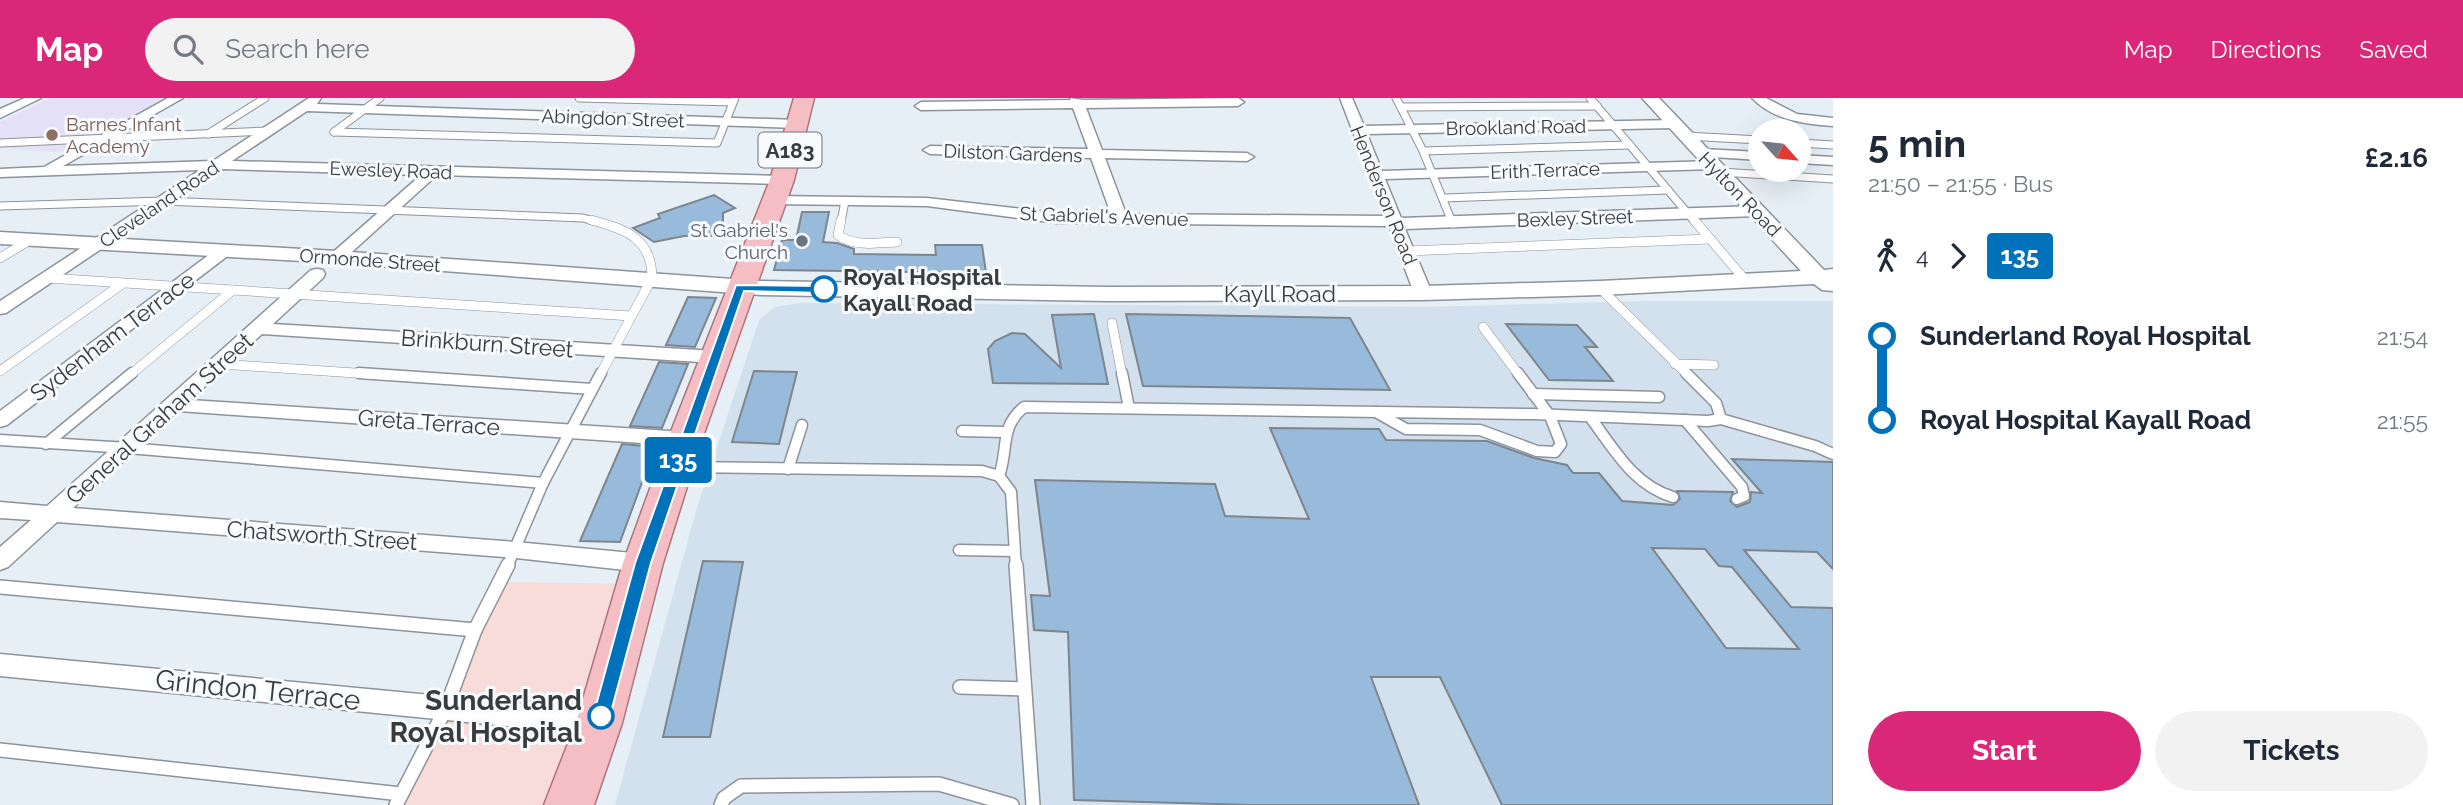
<!DOCTYPE html>
<meta charset="utf-8">
<style>
:root{--surface:#fff;--page:#f2f2f3;--text:#1f2937;--muted:#747a83;--accent:#db2777}
body{margin:0;font-family:Raleway,sans-serif;background:var(--page);color:var(--text);height:100vh;display:flex;flex-direction:column;font-size:26px;white-space:nowrap}
*{box-sizing:border-box;margin:0}
p{font-size:23px;color:var(--muted)}
.icon{flex:none;width:38px;height:38px;fill:none;stroke:currentColor;stroke-width:2;stroke-linecap:round;stroke-linejoin:round}
.map{position:relative;flex:1;overflow:hidden}
.sheet{display:flex;flex-direction:column;background:var(--surface);width:630px}
.sheet>*{flex:none}
.badge{padding:0 14px;border-radius:5px;font-size:24px;line-height:46px}
.needle{width:46px;rotate:117deg}
.fabs{position:absolute;left:1748px;top:21px;display:grid;gap:14px}
.fabs a{display:grid;place-items:center;width:63px;height:63px;border-radius:50%;background:var(--surface);box-shadow:0 7px 28px #0002;font-size:35px}
.map>.badge{position:absolute;translate:-50% -50%;box-shadow:0 0 0 4px #fff}
.legs{display:flex;align-items:center;gap:10px;height:77px;padding:0 35px;font-size:23px}
.legs p{margin-inline-start:auto}
.overview{display:flex;align-items:center;justify-content:space-between;height:119px;padding:0 35px}
h1{font-size:38px;font-weight:700;line-height:52px}
.action{display:flex;gap:14px;margin-top:auto;padding:14px 35px}
.action a{flex:1;height:80px;border-radius:42px;background:var(--accent);color:#fff;font-size:28px;font-weight:700;line-height:80px;text-align:center}
.action a+a{background:var(--page);color:var(--text)}
ul{padding:0 35px;list-style:none}
li{display:flex;align-items:center;gap:24px;height:84px;font-size:26px}
li i{display:grid;place-items:center;width:10px;height:100%;margin:0 9px;background:currentColor}
li i::after{content:'';width:18px;height:18px;margin:-9px;border:5px solid;border-radius:50%;background:var(--surface)}
li p{margin-inline-start:auto}
li:first-child i{background:linear-gradient(#0000 50%,currentColor 0)}
li:last-child i{background:linear-gradient(currentColor 50%,#0000 0)}
header{display:flex;align-items:center;gap:42px;box-sizing:border-box;height:98px;padding:0 35px;background:var(--accent);color:#fff}
header strong{font-size:33px}
nav{display:flex;gap:38px;margin-inline-start:auto;font-size:24px}
.search{width:490px;height:63px;background:var(--page);display:flex;align-items:center;gap:18px;box-sizing:border-box;padding:0 24px;border-radius:38px;color:var(--muted);font-size:26px}
main{display:flex;flex:1;min-height:0}
.map>svg:first-child{display:block}
</style>
<header>
<strong>Map</strong>
<div class="search"><svg class="icon" aria-label="search" viewBox="0 0 24 24"><circle cx="10" cy="10" r="6"/><path d="M15 15l6 6"/></svg>Search here</div>
<nav><a>Map</a><a>Directions</a><a>Saved</a></nav>
</header>
<main>
<div class="map">
<svg width="1833" height="707" viewBox="0 0 1833 707">
<rect width="100%" height="100%" fill="#e6eef6"/>
<polygon fill="#f7dcd9" points="500,484 637,486 567,707 394,707"/>
<polygon fill="#d3e0ed" points="1645,203 1833,203 1833,707 615,707 696,413 759,222 775,209 800,205 1425,209"/>
<polygon fill="#e4e0f6" points="50,0 172,0 72,55 0,50 0,24"/>
<g fill="#98bbdb" stroke="#7e858c" stroke-width="2" fill-rule="evenodd">
<polygon points="714,97 735,110 723,115 723,133 711,138 684,138 654,144 633,130 660,120 658,116"/>
<polygon points="802,114 829,114 823,144 837,145 854,151 854,156 936,157 935,147 982,147 986,175 774,172 782,142 796,142"/>
<polygon points="688,199 716,200 695,249 666,247"/>
<polygon points="1094,216 1108,286 993,285 988,251 995,243 1012,235 1025,236 1061,270 1052,217"/>
<polygon points="1126,216 1350,220 1390,292 1143,288"/>
<polygon points="1506,226 1577,227 1597,249 1585,249 1613,283 1549,282"/>
<polygon points="659,264 688,266 662,330 630,328"/>
<polygon points="754,273 797,274 779,346 732,344"/>
<path d="M1270 330 1379 331 1386 342 1487 343 1534 360 1567 367 1573 375H1599L1622 403 1673 407 1680 401 1677 393 1733 394 1730 403 1737 409 1750 404 1751 394 1762 395 1732 361 1833 364V471L1817 454 1744 452 1791 509 1833 510V707H1502L1440 579H1371L1419 707H1251L1074 702 1068 534 1034 532 1031 497 1050 498 1035 382 1215 386 1225 418 1309 421ZM1652 450 1705 451 1719 468 1732 469 1799 551 1726 550Z"/>
<polygon points="622,346 655,349 620,444 580,443"/>
<polygon points="703,463 743,464 710,639 663,639"/>
</g>
<g fill="none" stroke-linecap="round" stroke-linejoin="round">
<defs>
<g id="service-far3">
<polyline points="579,0 733,4"/>
<polyline points="1396,0 1423,53 1452,124"/>
<polyline points="1590,0 1695,124"/>
<polyline points="1402,9 1597,8"/>
<polyline points="334,34 717,45 735,0"/>
<polyline points="334,34 380,0"/>
<polyline points="208,36 265,0"/>
<polyline points="1686,38 1760,42"/>
<polyline points="0,45 267,33"/>
<polyline points="1799,45 1833,47"/>
<polyline points="1423,53 1630,47"/>
<polyline points="1721,74 1833,81"/>
<polyline points="1444,100 1668,92"/>
<polyline points="0,108 164,103 583,120 597,124"/>
<polyline points="841,124 845,103"/>
</g>
<g id="service-far2">
<path d="M591 122C625 131 652 140 652 180L600 277"/>
<path d="M841 122 838 137C855 149 877 145 897 144"/>
<polyline points="1452,122 1453,125"/>
<polyline points="1694,122 1746,183"/>
<polyline points="1407,153 1710,141"/>
<polyline points="0,160 30,142"/>
<polyline points="48,180 631,218"/>
<polyline points="1600,190 1688,277"/>
<polyline points="1112,225 1122,277"/>
<polyline points="1483,229 1519,277"/>
<polyline points="220,266 385,277"/>
<polyline points="1675,266 1714,267"/>
<polyline points="0,273 122,186"/>
<polyline points="130,277 233,192"/>
</g>
<g id="service-far1">
<polyline points="359,275 592,291"/>
<polyline points="1122,275 1129,310"/>
<polyline points="1686,275 1716,305 1721,321 1815,348 1833,356"/>
<polyline points="1533,296 1659,299"/>
<polyline points="1376,314 1406,331 1480,332 1537,353 1555,354 1561,346 1550,318 1518,275"/>
<path d="M1590 319C1614 351 1633 387 1673 399"/>
<polyline points="1685,322 1742,389 1744,398 1737,401"/>
<polyline points="962,333 1004,334"/>
<polyline points="0,342 128,350 543,385"/>
<polyline points="46,346 132,275"/>
<polyline points="682,369 982,373 999,378 1011,394 1016,469"/>
<polyline points="788,371 802,327"/>
<path d="M999 378C1009 350 999 330 1024 309L1533 316 1708 323 1721 321"/>
<polyline points="959,452 1014,453"/>
<polyline points="507,469 543,385 601,275"/>
</g>
<g id="service">
<polyline points="1016,467 1033,707"/>
<polyline points="0,489 475,532"/>
<polyline points="960,589 1024,591"/>
<polyline points="0,652 401,696"/>
<polyline points="396,707 446,610 475,532 508,467"/>
<polyline points="721,707 724,700 741,688 939,686 1012,707"/>
</g>
<g id="minor">
<polygon points="25,0 41,0 0,20 0,11"/>
<polygon points="168,0 183,0 63,68 213,63 309,0 321,0 317,6 797,22 803,26 797,30 307,13 232,63 782,78 789,82 782,86 437,77 343,162 331,162 329,159 331,156 421,77 220,71 6,215 0,216 0,203 200,72 0,79 0,71 44,69"/>
<polygon points="1070,0 1083,2 1238,0 1244,4 1238,8 1086,10 1102,52 1247,55 1254,59 1247,63 1105,60 1126,116 1385,118 1340,0 1352,0 1364,28 1674,22 1680,26 1674,30 1367,36 1382,73 1713,63 1720,67 1713,71 1385,81 1401,120 1757,108 1765,113 1757,118 1405,131 1432,195 1423,200 1414,195 1389,128 1057,125 927,108 774,106 767,102 774,98 927,100 1057,115 1111,116 1091,60 930,56 923,52 930,48 1088,51 1073,10 921,12 915,8 921,4 1071,2"/>
<path d="M1752 0H1766L1797 16 1833 20V28C1804 26 1773 22 1752 0Z"/>
<polygon points="1702,51 1760,54 1760,62 1697,58 1697,52"/>
<polygon points="1799,57 1833,59 1833,67 1799,65"/>
<polygon points="224,148 232,153 230,156 7,327 0,329 0,313 218,150"/>
<polygon points="317,171 323,172 325,176 323,180 273,226 715,253 724,259 715,265 262,236 190,302 685,334 692,336 695,341 692,346 685,348 178,313 73,410 516,444 643,456 651,459 655,465 651,471 643,474 516,460 57,424 8,469 0,472 0,449 31,422 0,420 0,404 47,408 311,172"/>
<polygon points="0,556 599,613 609,617 613,625 609,633 599,637 0,578"/>
</g>
<polygon id="tertiary" points="1642,0 1659,0 1824,172 1833,171 1833,193 1822,192 1814,186 1600,197 1423,202 1108,203 761,197 337,165 0,146 0,134 337,153 761,183 1108,189 1423,188 1600,183 1801,173"/>
<polygon id="primary" points="794,0 814,0 794,82 702,341 663,465 622,625 594,707 544,707 576,625 623,465 668,341 770,82"/>
</defs>
<use href="#service-far3" stroke="#8c939a" stroke-width="9"/>
<use href="#service-far2" stroke="#8c939a" stroke-width="10"/>
<use href="#service-far1" stroke="#8c939a" stroke-width="13"/>
<use href="#service" stroke="#8c939a" stroke-width="16"/>
<use href="#minor" stroke="#8c939a" stroke-width="3"/>
<use href="#tertiary" stroke="#8c939a" stroke-width="3"/>
<use href="#primary" stroke="#ad747c" stroke-width="3"/>
<use href="#service-far3" stroke="#fff" stroke-width="7"/>
<use href="#service-far2" stroke="#fff" stroke-width="9"/>
<use href="#service-far1" stroke="#fff" stroke-width="10"/>
<use href="#service" stroke="#fff" stroke-width="13"/>
<use href="#minor" fill="#fff" fill-rule="evenodd"/>
<use href="#tertiary" fill="#fff" fill-rule="evenodd"/>
<use href="#primary" fill="#f4bec4" fill-rule="evenodd"/>
</g>
<polygon fill="#0072bc" stroke="#fff" stroke-width="2" points="736,187 824,188 829,191 824,195 744,193 651,465 610,618 608,624 601,626 595,624 593,618 635,465"/>
<circle fill="#8d6e63" stroke="#f8fbfe" stroke-width="2.5" cx="52" cy="37" r="7"/>
<circle fill="#6b7280" stroke="#f8fbfe" stroke-width="2.5" cx="802" cy="143" r="7"/>
<g fill="#fff" stroke="#0072bc" stroke-width="3.5">
<circle cx="824" cy="191" r="12"/>
<circle cx="601" cy="618" r="12"/>
</g>
<g text-anchor="middle" dominant-baseline="central" stroke-width="6" stroke-linejoin="round" paint-order="stroke">
<g font-size="19" fill="#393c3f" stroke="#f8fbfe">
<text transform="translate(613 20) rotate(2)">Abingdon Street</text>
<text transform="translate(1516 29) rotate(-1)">Brookland Road</text>
<text transform="translate(1013 55) rotate(2)">Dilston Gardens</text>
<text transform="translate(391 72) rotate(2)">Ewesley Road</text>
<text transform="translate(1545 72) rotate(-2)">Erith Terrace</text>
<text transform="translate(1740 96) rotate(46)">Hylton Road</text>
<text transform="translate(1384 97) rotate(68)">Henderson Road</text>
<text transform="translate(159 106) rotate(-34)">Cleveland Road</text>
<text transform="translate(1104 118) rotate(2)">St Gabriel's Avenue</text>
<text transform="translate(1575 120) rotate(-2)">Bexley Street</text>
<text transform="translate(370 162) rotate(4)">Ormonde Street</text>
</g>
<g font-size="19" fill="#785e54" stroke="#f8fbfe" text-anchor="start">
<text x="66" y="26">Barnes Infant<tspan x="66" dy="22">Academy</tspan></text>
</g>
<g font-size="19" fill="#5b616d" stroke="#f8fbfe" text-anchor="end">
<text x="788" y="132">St Gabriel's<tspan x="788" dy="22">Church</tspan></text>
</g>
<rect fill="#f8fbfe" stroke="#727578" stroke-width="2" x="758.5" y="34.5" width="63" height="35" rx="5"/>
<g font-size="21" font-weight="bold" fill="#393c3f">
<text x="790" y="52">A183</text>
</g>
<g font-size="23" font-weight="bold" fill="#393c3f" stroke="#f8fbfe" text-anchor="start">
<text x="843" y="178">Royal Hospital<tspan x="843" dy="26">Kayall Road</tspan></text>
</g>
<g font-size="23" fill="#393c3f" stroke="#f8fbfe">
<text x="1280" y="195">Kayll Road</text>
<text transform="translate(112 238) rotate(-37)">Sydenham Terrace</text>
<text transform="translate(487 245) rotate(4)">Brinkburn Street</text>
<text transform="translate(159 320) rotate(-42)">General Graham Street</text>
<text transform="translate(429 324) rotate(4)">Greta Terrace</text>
<text transform="translate(322 437) rotate(4)">Chatsworth Street</text>
</g>
<g font-size="28" fill="#393c3f" stroke="#f8fbfe">
<text transform="translate(258 592) rotate(6)">Grindon Terrace</text>
</g>
<g font-size="28" font-weight="bold" fill="#393c3f" stroke="#f8fbfe" text-anchor="end">
<text x="582" y="602">Sunderland<tspan x="582" dy="32">Royal Hospital</tspan></text>
</g>
</g>
</svg>
<div class="fabs">
<a><svg class="needle" viewBox="-14 -14 28 28"><path d="M0-13l5 13h-10z" fill="#e53935"/><path d="M0 13l5-13h-10z" fill="#747a83"/></svg></a>
</div>
<b class="badge" style="left:678px;top:362px;background:#0072bc;color:#fff">135</b>
</div>
<section class="sheet">
<div class="overview"><div><h1>5 min</h1><p>21:50 – 21:55 · Bus</p></div><b>£2.16</b></div>
<div class="legs"><svg class="icon" aria-label="walk" viewBox="0 0 24 24"><circle cx="13" cy="4" r="2"/><path d="M13 8l-2 6 4 7M11 14l-3 7M7 12l3-4h3l4 4"/></svg>4<svg class="icon" aria-label="forward" viewBox="0 0 24 24"><path d="M9 5l7 7-7 7"/></svg><b class="badge" style="background:#0072bc;color:#fff">135</b></div>
<ul>
<li><i style="color:#0072bc"></i><b>Sunderland Royal Hospital</b><p>21:54</p></li>
<li><i style="color:#0072bc"></i><b>Royal Hospital Kayall Road</b><p>21:55</p></li>
</ul>
<div class="action"><a>Start</a><a>Tickets</a></div>
</section>
</main>
